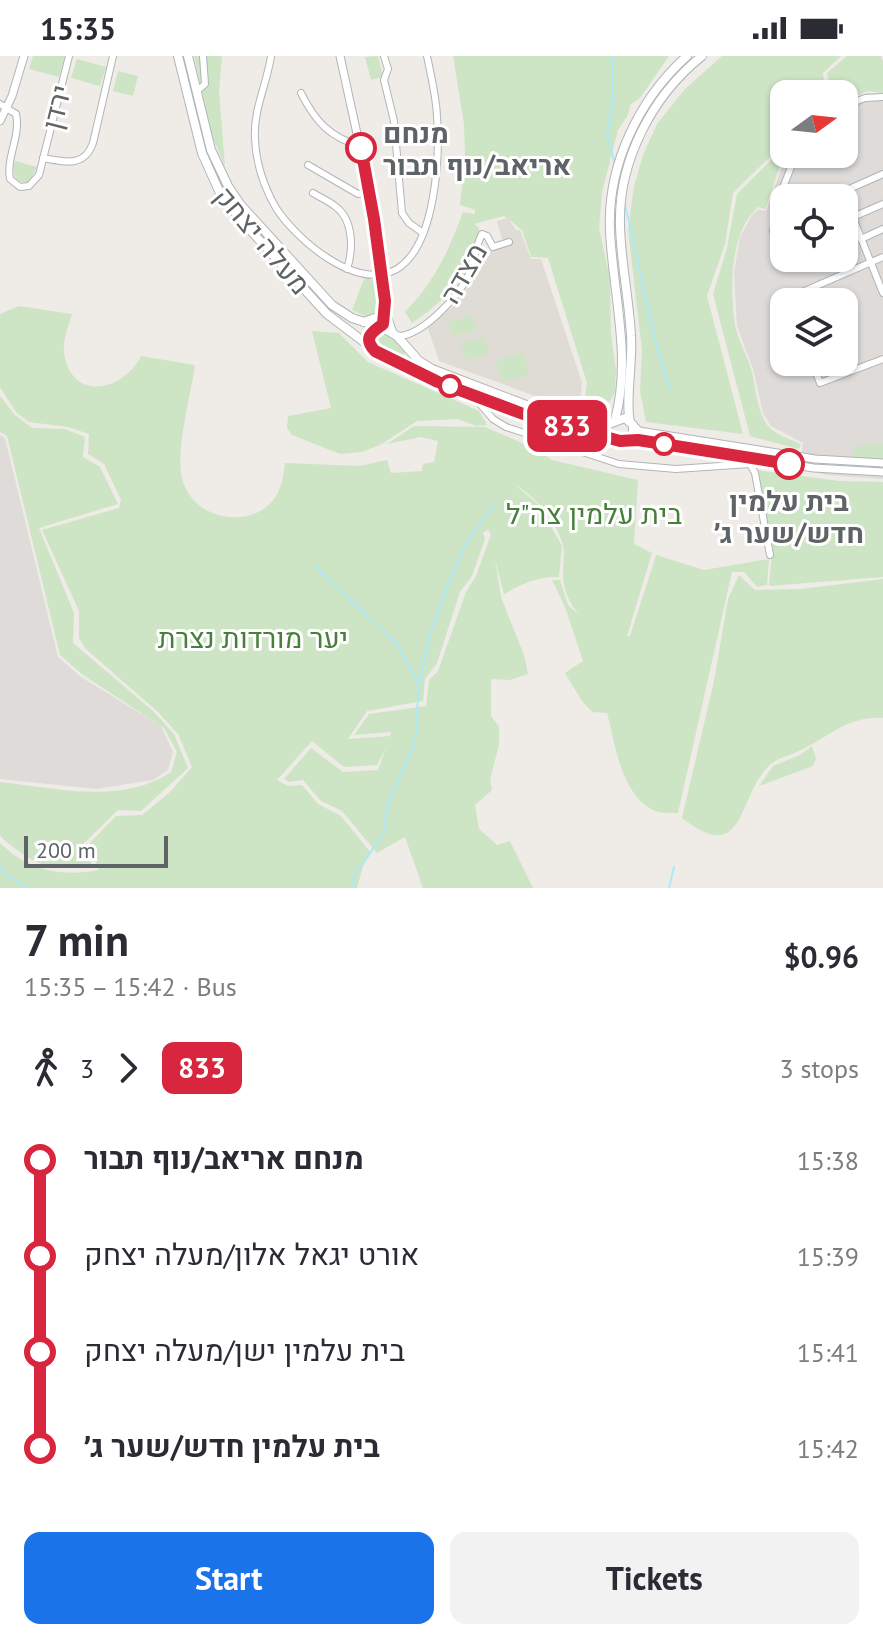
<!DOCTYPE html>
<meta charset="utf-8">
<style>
:root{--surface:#fff;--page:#f2f2f3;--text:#2b2b33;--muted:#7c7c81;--accent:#1a73e8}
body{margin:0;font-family:"PT Sans",Heebo,sans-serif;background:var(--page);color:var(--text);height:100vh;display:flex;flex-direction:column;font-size:30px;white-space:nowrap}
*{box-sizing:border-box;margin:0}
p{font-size:26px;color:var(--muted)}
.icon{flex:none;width:44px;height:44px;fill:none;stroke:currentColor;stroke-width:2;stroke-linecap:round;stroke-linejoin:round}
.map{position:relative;height:832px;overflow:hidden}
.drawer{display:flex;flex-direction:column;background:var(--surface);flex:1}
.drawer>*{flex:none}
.badge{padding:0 16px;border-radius:12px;font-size:28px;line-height:52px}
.needle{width:52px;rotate:75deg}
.buttons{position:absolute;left:770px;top:24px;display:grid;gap:16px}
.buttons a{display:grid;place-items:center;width:88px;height:88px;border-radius:16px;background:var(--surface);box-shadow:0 2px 6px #0004;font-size:40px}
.scale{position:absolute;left:24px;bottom:20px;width:144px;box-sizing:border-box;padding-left:8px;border:4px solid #5e6366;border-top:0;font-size:22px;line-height:28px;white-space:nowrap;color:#5e6366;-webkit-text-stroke:6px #fff;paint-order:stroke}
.map>.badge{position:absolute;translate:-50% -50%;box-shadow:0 0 0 4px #fff}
.legs{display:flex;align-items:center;gap:12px;height:88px;padding:0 24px;font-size:26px}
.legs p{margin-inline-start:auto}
.headline{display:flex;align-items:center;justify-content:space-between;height:136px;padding:0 24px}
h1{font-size:44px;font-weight:700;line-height:60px}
.cta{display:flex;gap:16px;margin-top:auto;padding:16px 24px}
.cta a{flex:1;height:92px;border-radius:16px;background:var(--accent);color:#fff;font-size:32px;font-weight:700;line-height:92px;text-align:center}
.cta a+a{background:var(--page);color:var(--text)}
ul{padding:0 24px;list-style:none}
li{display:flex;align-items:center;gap:28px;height:96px;font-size:30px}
li i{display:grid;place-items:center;width:12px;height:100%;margin:0 10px;background:currentColor}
li i::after{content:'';width:20px;height:20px;margin:-10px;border:6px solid;border-radius:50%;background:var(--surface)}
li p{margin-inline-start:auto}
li:first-child i{background:linear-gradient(#0000 50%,currentColor 0)}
li:last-child i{background:linear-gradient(currentColor 50%,#0000 0)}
.status{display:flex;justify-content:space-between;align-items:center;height:56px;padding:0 40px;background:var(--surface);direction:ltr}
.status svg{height:22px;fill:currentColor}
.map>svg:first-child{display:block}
</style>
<div class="status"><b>15:35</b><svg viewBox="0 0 49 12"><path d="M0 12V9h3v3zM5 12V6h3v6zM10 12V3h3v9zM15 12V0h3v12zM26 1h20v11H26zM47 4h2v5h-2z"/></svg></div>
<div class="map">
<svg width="883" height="832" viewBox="0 0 883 832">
<rect width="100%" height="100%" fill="#efebe7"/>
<g fill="#dedbd9" fill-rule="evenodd">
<path d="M868 37 883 39V423L827 419 800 412 803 387 771 370 763 357 753 313 737 270 734 217 740 181 752 159 759 153 766 155 783 108 790 98H844V47ZM784 142H844V202H784ZM784 246H844V306H784Z"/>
<polygon points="0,379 5,382 58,601 81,621 161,670 173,696 168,714 153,724 96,733 0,723"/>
</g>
<polygon fill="#dfdbd5" points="508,162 516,174 520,174 531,203 541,203 582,327 579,356 439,305 427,270 453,251 464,237 475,221 482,197 504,190 497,165"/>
<g fill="#cde5c5" fill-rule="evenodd">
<polygon points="33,0 65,0 59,21 29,13"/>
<polygon points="194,0 222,0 219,35 225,111 212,80"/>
<polygon points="378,0 383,21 371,24 365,1"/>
<path d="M453 0H669L640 42 630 49 628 59 618 74 602 136 599 172 610 223 611 279 616 314 615 336 610 345 596 354 584 353 587 327 548 202 531 201 522 174 504 160 474 168 479 172C478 212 443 247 412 267L405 256C435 225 448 196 463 156L475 158V154L460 149 465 99 464 68Z"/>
<polygon points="722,0 841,0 823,17 826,38 784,38 784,87 733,137 725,188 707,240 743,378 646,366 640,335 642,294 628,174 634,130 643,99 657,68 685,33"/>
<polygon points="847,0 881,0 883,6 883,37 868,35 844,45 844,38 832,38 827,17"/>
<polygon points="77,3 106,11 100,30 71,22"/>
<polygon points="118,15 138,20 133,40 113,35"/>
<path d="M784 91V98H788L781 107 765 153 758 151C729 177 730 233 735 269 738 285 748 300 752 316 756 334 757 355 768 370 776 379 790 383 801 388L799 393 750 380 713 238 727 192 737 138Z"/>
<path d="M15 105 37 111 29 126C14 128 12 117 15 105Z"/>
<polygon points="368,222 378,227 380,237 377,254 367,261 352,254 364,223"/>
<path d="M19 250 72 258C68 272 61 287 65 302 75 346 124 334 141 300L195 309C191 338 174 400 183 426 198 470 264 474 280 432 283 424 284 415 285 407L360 410 387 404 391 417 422 415 423 408 434 406 438 385 421 381 387 388 414 370 485 371 536 393 552 404 638 424 634 488 652 497 627 580H630L656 499 704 514 769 503 767 529 757 531 744 516H732L678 757C670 757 660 758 653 754 620 736 616 690 607 657L592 656 582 645 565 617 583 605 565 551 552 524H560L568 549 579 559C569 546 562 532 563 514 563 506 565 497 563 489 555 462 537 442 514 428L539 449 562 490 559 521C537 520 522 528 504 538L495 503 501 541 524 599 528 618 510 624 491 623V660L499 671V689L490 723 492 734 475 749 479 773 497 789 510 785 533 832H423L405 781 377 797 342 755 321 745 303 724 289 726 284 723 311 692 343 716 378 714 386 692 377 709 344 711 312 685 277 724 288 730 302 729 318 748 341 760 371 797 363 810 357 832H0V787C28 815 62 821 99 814L89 788 116 760 142 759 170 736 192 711 178 678 158 656 86 593 79 582V555L42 474 119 452 121 444 104 408 88 398 89 378 68 371 29 366 16 356 0 331V258ZM488 474 491 478 476 520 466 536 438 615 429 624 426 650 369 658 354 679 391 676 390 680 348 683 367 655 423 645 425 623 437 607 460 536 472 520 485 483 483 477Z"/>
<polygon points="472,259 476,274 452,280 448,266"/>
<polygon points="312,275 339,277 368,306 479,355 487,369 476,370 458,363 417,365 382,388 362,396 340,398 292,379 287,372 288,360 331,352"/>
<polygon points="378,275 395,283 405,292 404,299 397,302 378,291 373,281"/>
<polygon points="484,281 489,297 465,304 461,288"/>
<polygon points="523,296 530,318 502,326 496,305"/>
<path d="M0 340 15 359 32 372 65 373 85 381 83 401 100 411 118 448 39 472 74 557 73 587 153 655 174 678 188 712 141 755 118 754 83 788 92 809C50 816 36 810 3 783L0 779V726C55 732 122 749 171 716L177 696 164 672 83 619 60 599 7 380 0 376Z"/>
<polygon points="883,387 883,402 854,402 853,391"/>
<polygon points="757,414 839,425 883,426 883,521 769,530 772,499"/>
<path d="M739 519 755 534 801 533 883 523V662C845 660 829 682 797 696 783 703 777 700 765 714 737 748 743 809 682 762L714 625 728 543Z"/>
<polygon points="812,690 816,702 813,710 759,730 773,710 800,699"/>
</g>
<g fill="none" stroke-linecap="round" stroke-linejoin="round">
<g stroke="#ade9f9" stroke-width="2">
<polyline points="613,0 612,49 607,78 615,108"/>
<path d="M624 145C640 208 649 273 670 334"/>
<polyline points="316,511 397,588 418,626"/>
<polyline points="0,810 1,815 28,832"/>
<polyline points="353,832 354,820 384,777 388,747 415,687 419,628 430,578 439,553 462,494 494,448"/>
<polyline points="669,832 674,811"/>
</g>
<defs>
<g id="minor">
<path d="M271 0C267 28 253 54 255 83 256 107 264 131 276 152 296 183 356 236 397 213 436 189 440 100 437 60 436 39 431 20 427 0"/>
<polyline points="384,0 388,13 384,24 394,65 402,157 409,167 423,177"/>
<polyline points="197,35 205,28 203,0"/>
<path d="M301 37C315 65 330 82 361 90"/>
<path d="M0 48 16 58C21 80 6 101 10 123L20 131 29 130 39 119 69 0"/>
<polyline points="844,50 865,42 883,41"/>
<path d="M43 102C65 106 84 112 93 87L113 0"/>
<polyline points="308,109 358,138 370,137"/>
<path d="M313 137C321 142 329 145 336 151 354 164 353 195 347 213"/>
<polyline points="829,142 883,118"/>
<polyline points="853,162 883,237"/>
<polyline points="844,165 883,148"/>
<polyline points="861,183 883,173"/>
<polyline points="784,187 773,175 781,137 796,98"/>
<polyline points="789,246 793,240 883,201"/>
<path d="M397 280C421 281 458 241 468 220 474 207 475 191 482 178L487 180 493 191 509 186"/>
<polyline points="812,306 820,327 883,303"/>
<polyline points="475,342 493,363 506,371 619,408 676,413 750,408 755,417 770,499"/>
</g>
<g id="tertiary">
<polyline points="340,0 370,137 385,254 393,277"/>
<polyline points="0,65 12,40 24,0"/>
<polyline points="633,369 639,375 815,403 883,407"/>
<polyline points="627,384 814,412 883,416"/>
</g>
<g id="secondary">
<polyline points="178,0 202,97 219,135 241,164 327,258 380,298 438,326 526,359 620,385 630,382 633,376 633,369 625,362 606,369 574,363 529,350 432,313 419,305 397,280 383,272 352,262 332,249 240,148 228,130 211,94 188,0"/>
<polyline points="364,266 380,260 384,243"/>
<polyline points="374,293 369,280 378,271"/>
<path d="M615 364C632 301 613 238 610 175 607 109 639 43 687 0"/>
<path d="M630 366C625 345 633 305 631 280 629 243 621 207 620 170 618 105 652 40 702 0"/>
</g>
</defs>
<use href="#minor" stroke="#b2b5b8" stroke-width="8"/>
<use href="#tertiary" stroke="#b2b5b8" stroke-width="9"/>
<use href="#secondary" stroke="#b1b5b8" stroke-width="10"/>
<use href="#minor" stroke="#fff" stroke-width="6"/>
<use href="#tertiary" stroke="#fff" stroke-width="7"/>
<use href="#secondary" stroke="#fff" stroke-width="8"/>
</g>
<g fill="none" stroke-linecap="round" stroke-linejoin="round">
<defs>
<path id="line-1" d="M361 92 374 163 385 245 383 268C373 276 362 281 375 295L438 326 526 359 620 385 638 384 789 408"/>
</defs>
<use href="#line-1" stroke="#fff" stroke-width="18"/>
<use href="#line-1" stroke="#d7263d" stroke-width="12"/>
</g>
<g fill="#fff" stroke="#d7263d" stroke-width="4">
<circle cx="361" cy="92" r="14"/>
<circle cx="450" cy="330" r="10"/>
<circle cx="664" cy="388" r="10"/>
<circle cx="789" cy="408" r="14"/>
</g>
<g text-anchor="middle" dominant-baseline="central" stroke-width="6" stroke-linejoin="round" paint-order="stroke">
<g font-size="28" fill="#5e6366" stroke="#fff">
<text transform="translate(56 51) rotate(-76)">ירדן</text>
<text transform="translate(263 184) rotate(50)">מעלה יצחק</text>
<text transform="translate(463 217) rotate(-60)">מצדה</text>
</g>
<g font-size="28" font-weight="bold" fill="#5e6366" stroke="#fff" text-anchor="start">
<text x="383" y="76">מנחם<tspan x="383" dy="32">אריאב/נוף תבור</tspan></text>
<text x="789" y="444" text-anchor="middle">בית עלמין<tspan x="789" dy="32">חדש/שער ג׳</tspan></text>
</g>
<g font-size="28" fill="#47803b" stroke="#fff">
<text x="594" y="457">בית עלמין צה"ל</text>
<text x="253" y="581">יער מורדות נצרת</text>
</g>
</g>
</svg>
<div class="buttons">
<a><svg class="needle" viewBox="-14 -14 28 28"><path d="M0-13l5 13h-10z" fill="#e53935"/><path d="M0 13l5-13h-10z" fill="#7c7c81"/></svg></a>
<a><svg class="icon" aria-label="locate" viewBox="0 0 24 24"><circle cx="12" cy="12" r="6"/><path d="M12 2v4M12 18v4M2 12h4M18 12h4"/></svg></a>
<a><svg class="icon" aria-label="layers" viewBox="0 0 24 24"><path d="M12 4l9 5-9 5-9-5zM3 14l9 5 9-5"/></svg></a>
</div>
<div class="scale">200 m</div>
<b class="badge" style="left:567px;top:370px;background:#d7263d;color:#fff">833</b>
</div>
<section class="drawer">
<div class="headline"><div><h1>7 min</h1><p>15:35 – 15:42 · Bus</p></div><b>$0.96</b></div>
<div class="legs"><svg class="icon" aria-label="walk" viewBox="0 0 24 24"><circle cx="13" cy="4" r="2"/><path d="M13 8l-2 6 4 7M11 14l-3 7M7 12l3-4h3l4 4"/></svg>3<svg class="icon" aria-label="forward" viewBox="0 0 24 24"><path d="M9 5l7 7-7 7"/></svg><b class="badge" style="background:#d7263d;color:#fff">833</b><p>3 stops</p></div>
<ul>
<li><i style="color:#d7263d"></i><b>מנחם אריאב/נוף תבור</b><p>15:38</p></li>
<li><i style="color:#d7263d"></i><span>אורט יגאל אלון/מעלה יצחק</span><p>15:39</p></li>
<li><i style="color:#d7263d"></i><span>בית עלמין ישן/מעלה יצחק</span><p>15:41</p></li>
<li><i style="color:#d7263d"></i><b>בית עלמין חדש/שער ג׳</b><p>15:42</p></li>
</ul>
<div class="cta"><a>Start</a><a>Tickets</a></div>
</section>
